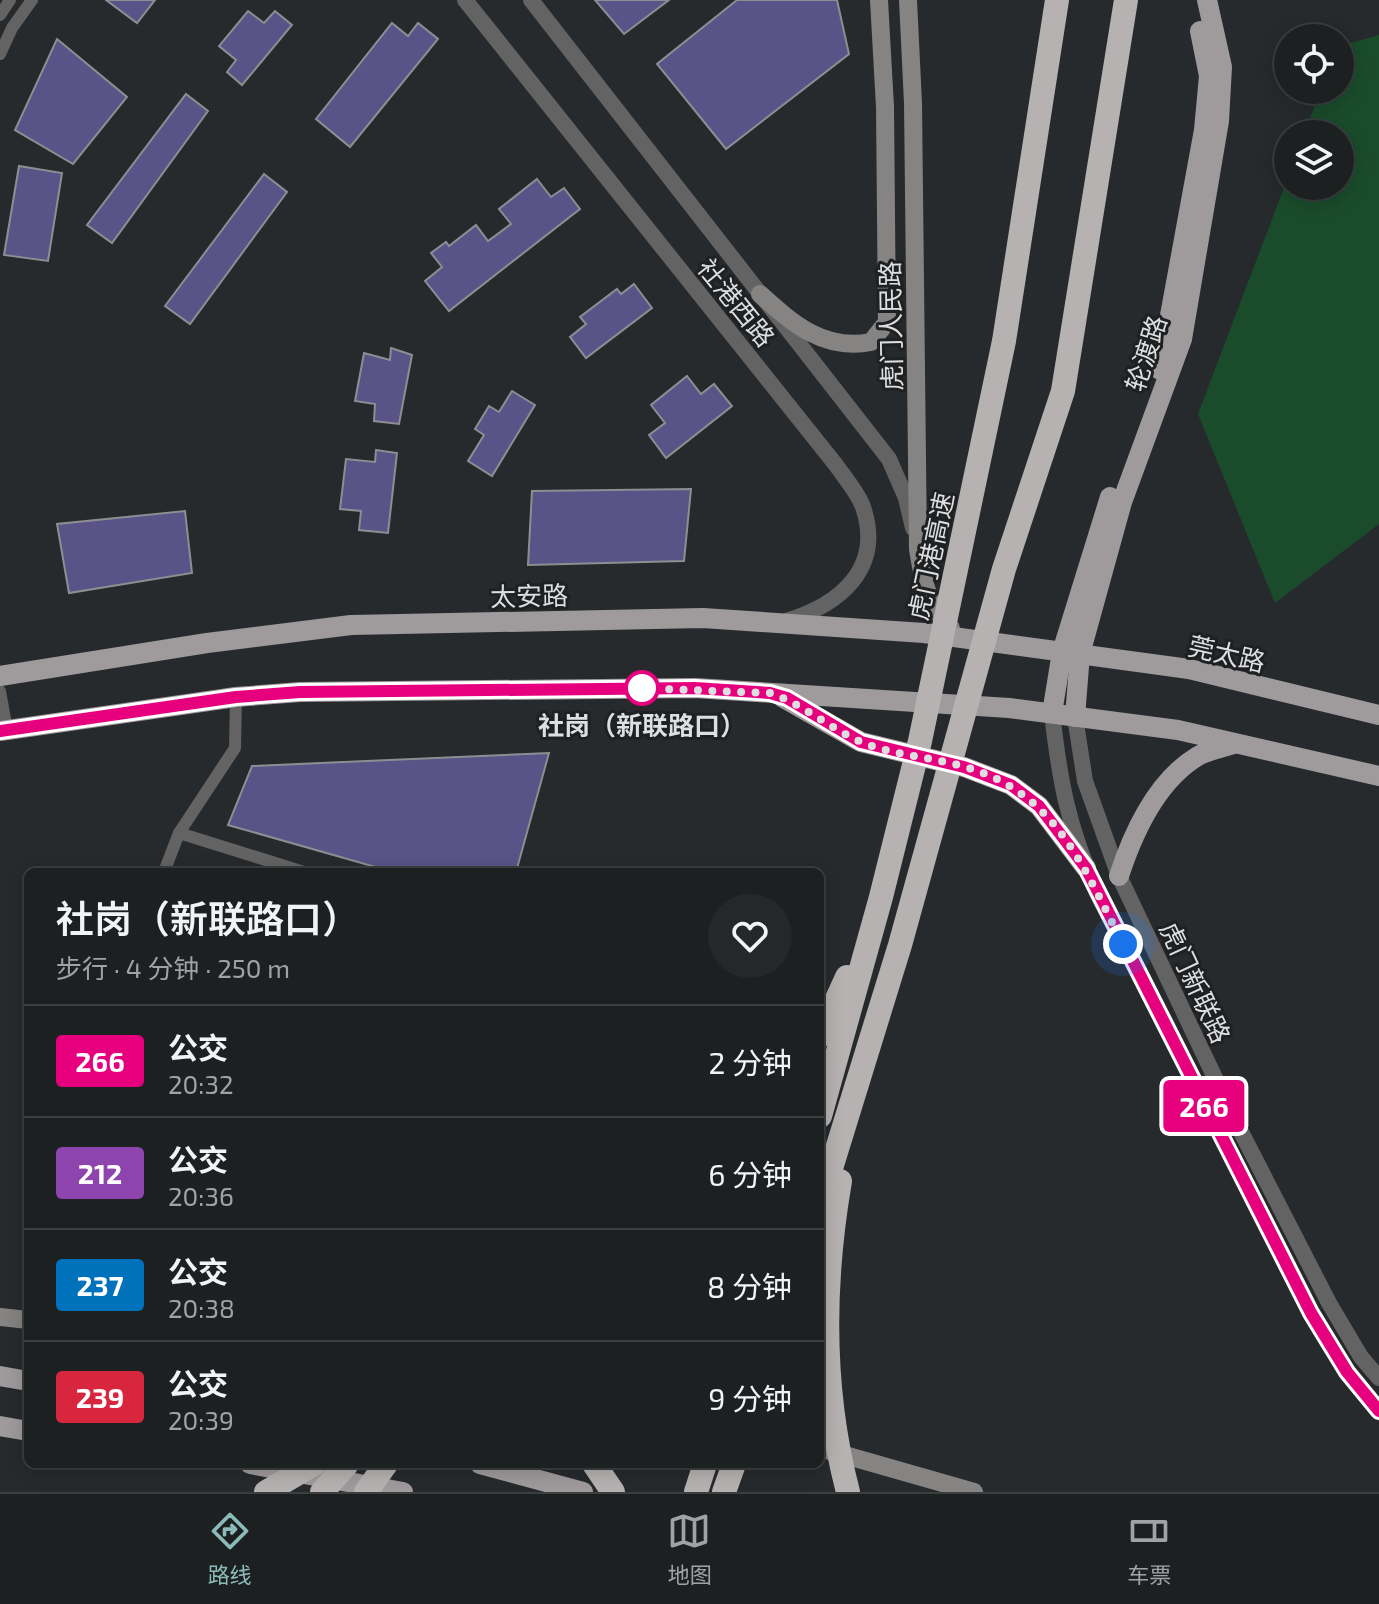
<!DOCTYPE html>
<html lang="zh">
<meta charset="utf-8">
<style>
:root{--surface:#1d2021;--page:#25282a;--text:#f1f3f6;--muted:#a0a3a5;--line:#3b3e3f;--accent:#8bbbb9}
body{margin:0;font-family:"Exo 2","Noto Sans SC",sans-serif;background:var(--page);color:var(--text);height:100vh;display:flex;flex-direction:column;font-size:30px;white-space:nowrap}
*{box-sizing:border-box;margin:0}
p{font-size:26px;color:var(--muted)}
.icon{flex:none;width:44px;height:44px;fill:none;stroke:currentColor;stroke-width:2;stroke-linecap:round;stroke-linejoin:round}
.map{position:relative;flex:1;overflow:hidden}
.side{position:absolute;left:24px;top:868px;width:800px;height:600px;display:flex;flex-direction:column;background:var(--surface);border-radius:12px;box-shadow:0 4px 20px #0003,0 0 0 2px var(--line)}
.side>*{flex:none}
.badge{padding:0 16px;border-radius:6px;font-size:28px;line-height:52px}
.fabs{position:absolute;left:1274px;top:24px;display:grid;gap:16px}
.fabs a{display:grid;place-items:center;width:80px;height:80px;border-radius:50%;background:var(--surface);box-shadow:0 4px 20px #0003,0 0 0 2px var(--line);font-size:40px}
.you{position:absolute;width:40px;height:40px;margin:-20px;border:6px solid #fff;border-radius:50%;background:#1a73e8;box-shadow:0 0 0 12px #1a73e833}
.map>.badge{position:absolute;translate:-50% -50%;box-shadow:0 0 0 4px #fff}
.round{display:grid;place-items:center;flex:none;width:84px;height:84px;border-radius:42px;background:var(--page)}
.summary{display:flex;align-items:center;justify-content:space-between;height:136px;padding:0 32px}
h1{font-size:38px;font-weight:600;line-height:60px}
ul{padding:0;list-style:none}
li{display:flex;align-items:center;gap:24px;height:112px;padding:0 32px;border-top:2px solid var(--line)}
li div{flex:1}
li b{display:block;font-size:30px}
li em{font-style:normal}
li .badge{min-width:88px;font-weight:700;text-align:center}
.tab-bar{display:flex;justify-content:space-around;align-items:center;height:112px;border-top:2px solid var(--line);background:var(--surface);font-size:22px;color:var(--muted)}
.tab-bar a{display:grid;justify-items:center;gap:4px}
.tab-bar .current{color:var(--accent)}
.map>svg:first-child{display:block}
</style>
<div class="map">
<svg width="1379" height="1492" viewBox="0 0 1379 1492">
<rect width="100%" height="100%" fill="#272a2c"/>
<polygon fill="#1a4c2b" points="1379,35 1379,524 1275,603 1198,414 1288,177 1288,186 1340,186 1340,134 1304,134 1321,90 1340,90 1340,46"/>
<g fill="#5a5388" stroke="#8e8e92" stroke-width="2">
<polygon points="106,0 155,0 137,23"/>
<polygon points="595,0 669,0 624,34"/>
<polygon points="737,0 837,0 849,54 726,149 657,64"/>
<polygon points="248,11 264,23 275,11 292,25 242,85 227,72 236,60 219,46"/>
<polygon points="392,23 408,36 418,23 438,39 350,147 316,119"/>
<polygon points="57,39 127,97 73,164 15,130"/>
<polygon points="186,94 208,111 112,243 87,225"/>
<polygon points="19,166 62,173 48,261 4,255"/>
<polygon points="264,174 287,192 190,324 165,306"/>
<polygon points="537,179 551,197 564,188 580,209 449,311 425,281 442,267 431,253 446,242 449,246 476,225 488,241 511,224 499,209"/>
<polygon points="634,284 652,308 586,358 570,337 586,324 580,317 617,289 621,294"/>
<polygon points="391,348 412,355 399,424 374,421 375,404 355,401 364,353 390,360"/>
<polygon points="687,376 701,394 714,384 732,406 666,458 649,435 665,423 651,405"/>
<polygon points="512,391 535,405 492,476 468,461 484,435 475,429 489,406 499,412"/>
<polygon points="376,450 397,453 388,533 359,530 361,511 340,509 346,459 375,462"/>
<polygon points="691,489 684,561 528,565 532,491"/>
<polygon points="185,511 192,573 69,593 57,524"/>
<polygon points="549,753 516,872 393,872 228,825 252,766"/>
</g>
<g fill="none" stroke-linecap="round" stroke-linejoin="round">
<g stroke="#646363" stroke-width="12">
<polyline points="0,15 10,0"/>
<polyline points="0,54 12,28 32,0"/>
<polyline points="0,691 7,730"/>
<polyline points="179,833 304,872"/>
<polyline points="164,872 179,833 235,748 236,697"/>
</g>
<g stroke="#646363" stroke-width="16">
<path d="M465 0 836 465C845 478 858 493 863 507 884 569 839 605 786 621"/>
<polyline points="531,0 889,459 906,498 913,528"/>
<path d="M1052 713C1060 784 1068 824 1096 891L1311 1313 1347 1372 1379 1411"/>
<polyline points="1075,717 1085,781 1119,876 1237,1124 1329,1303 1361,1357 1379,1378"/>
</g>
<g stroke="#868383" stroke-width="18">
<path d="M908 0 913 103 918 549C923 581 927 605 951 628"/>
<path d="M760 294C793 324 824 351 871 342L887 322 885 107 879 0"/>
<polyline points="0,1317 28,1320"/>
<polyline points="820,1448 974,1492"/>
</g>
<g stroke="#9f9b9c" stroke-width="20">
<polyline points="1160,370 1204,130 1209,76 1200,31"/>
<polyline points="0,676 207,643 351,625 703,618 924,633 1189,669 1379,715"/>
<polyline points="782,697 861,742 964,767 1011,785 1039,806 1086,868"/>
<polyline points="1052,713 1062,652 1110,497"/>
<polyline points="1075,717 1080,654 1122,502 1182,339 1219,121 1222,67 1207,0"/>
<polyline points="0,731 236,697 300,692 695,688 1009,708 1178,730 1379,776"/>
<path d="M1119 876C1133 833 1156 781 1198 756 1208 750 1222 748 1233 744"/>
<polyline points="0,1376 28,1381"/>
<polyline points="0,1426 28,1431"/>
<polyline points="250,1464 403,1492"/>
<polyline points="480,1464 583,1492"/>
</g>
<g stroke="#b6b2b2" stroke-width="24">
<polyline points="820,1036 847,977"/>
<polyline points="820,1116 881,897 920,741 1004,341 1057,0"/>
<path d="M840 1181C822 1286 821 1389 848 1492"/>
<polyline points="820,1204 900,945 1004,569 1063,391 1126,0"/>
<polyline points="594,1464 613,1492"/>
<polyline points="266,1492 314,1464"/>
<polyline points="322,1492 347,1464"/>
<polyline points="366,1492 386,1464"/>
<polyline points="696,1492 705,1464"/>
<polyline points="724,1492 734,1464"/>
</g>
</g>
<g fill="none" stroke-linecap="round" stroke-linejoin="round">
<defs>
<polyline id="line" points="0,731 236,697 300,692 695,688 770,693 787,698 861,742 964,767 1011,785 1039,806 1086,868 1311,1313 1347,1372 1379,1411"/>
</defs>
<use href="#line" stroke="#fff" stroke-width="18"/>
<use href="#line" stroke="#e6007e" stroke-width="12"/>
<path stroke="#dddee0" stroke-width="8" stroke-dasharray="0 14.4" d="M642 688H634L770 693C803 704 829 728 861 742 893 755 929 757 962 766 1055 791 1083 866 1123 944"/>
</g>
<circle fill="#fff" stroke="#e6007e" stroke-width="4" cx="642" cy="688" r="16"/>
<g text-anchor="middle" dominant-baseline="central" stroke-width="6" stroke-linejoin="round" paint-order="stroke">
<g font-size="26" fill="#dddee0" stroke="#1e2022">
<text transform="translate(737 302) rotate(51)">社港西路</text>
<text transform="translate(890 326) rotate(-91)">虎门人民路</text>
<text transform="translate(1145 353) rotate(-72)">轮渡路</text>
<text transform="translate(930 556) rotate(-78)">虎门港高速</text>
<text transform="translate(529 595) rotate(-1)">太安路</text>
<text transform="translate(1227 653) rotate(13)">莞太路</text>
<text transform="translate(1196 982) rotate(65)">虎门新联路</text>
</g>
<g font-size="26" font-weight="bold" fill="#dddee0" stroke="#1e2022">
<text x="642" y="724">社岗（新联路口）</text>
</g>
</g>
</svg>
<div class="fabs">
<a><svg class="icon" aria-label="locate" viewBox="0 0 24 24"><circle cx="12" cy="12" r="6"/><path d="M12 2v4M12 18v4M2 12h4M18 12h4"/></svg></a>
<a><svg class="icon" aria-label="layers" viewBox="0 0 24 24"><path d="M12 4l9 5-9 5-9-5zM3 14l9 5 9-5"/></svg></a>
</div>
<div class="you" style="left:1123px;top:944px"></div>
<b class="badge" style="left:1204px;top:1106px;background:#e6007e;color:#fff">266</b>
<section class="side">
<div class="summary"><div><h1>社岗（新联路口）</h1><p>步行 · 4 分钟 · 250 m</p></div><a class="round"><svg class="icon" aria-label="heart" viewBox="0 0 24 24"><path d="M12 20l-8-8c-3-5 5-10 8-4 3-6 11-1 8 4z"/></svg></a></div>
<ul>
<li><span class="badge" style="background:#e6007e;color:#fff">266</span><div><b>公交</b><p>20:32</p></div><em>2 分钟</em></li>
<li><span class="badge" style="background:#8e44ad;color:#fff">212</span><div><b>公交</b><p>20:36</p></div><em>6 分钟</em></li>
<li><span class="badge" style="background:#0072bc;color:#fff">237</span><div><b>公交</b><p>20:38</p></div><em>8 分钟</em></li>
<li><span class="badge" style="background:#d7263d;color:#fff">239</span><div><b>公交</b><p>20:39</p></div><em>9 分钟</em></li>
</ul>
</section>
</div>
<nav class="tab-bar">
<a class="current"><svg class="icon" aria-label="directions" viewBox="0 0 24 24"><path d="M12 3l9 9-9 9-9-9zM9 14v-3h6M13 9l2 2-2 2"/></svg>路线</a>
<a><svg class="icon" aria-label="map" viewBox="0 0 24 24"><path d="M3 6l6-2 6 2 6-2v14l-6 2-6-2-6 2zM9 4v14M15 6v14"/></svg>地图</a>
<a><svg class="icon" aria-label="tickets" viewBox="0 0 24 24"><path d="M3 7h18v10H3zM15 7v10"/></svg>车票</a>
</nav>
